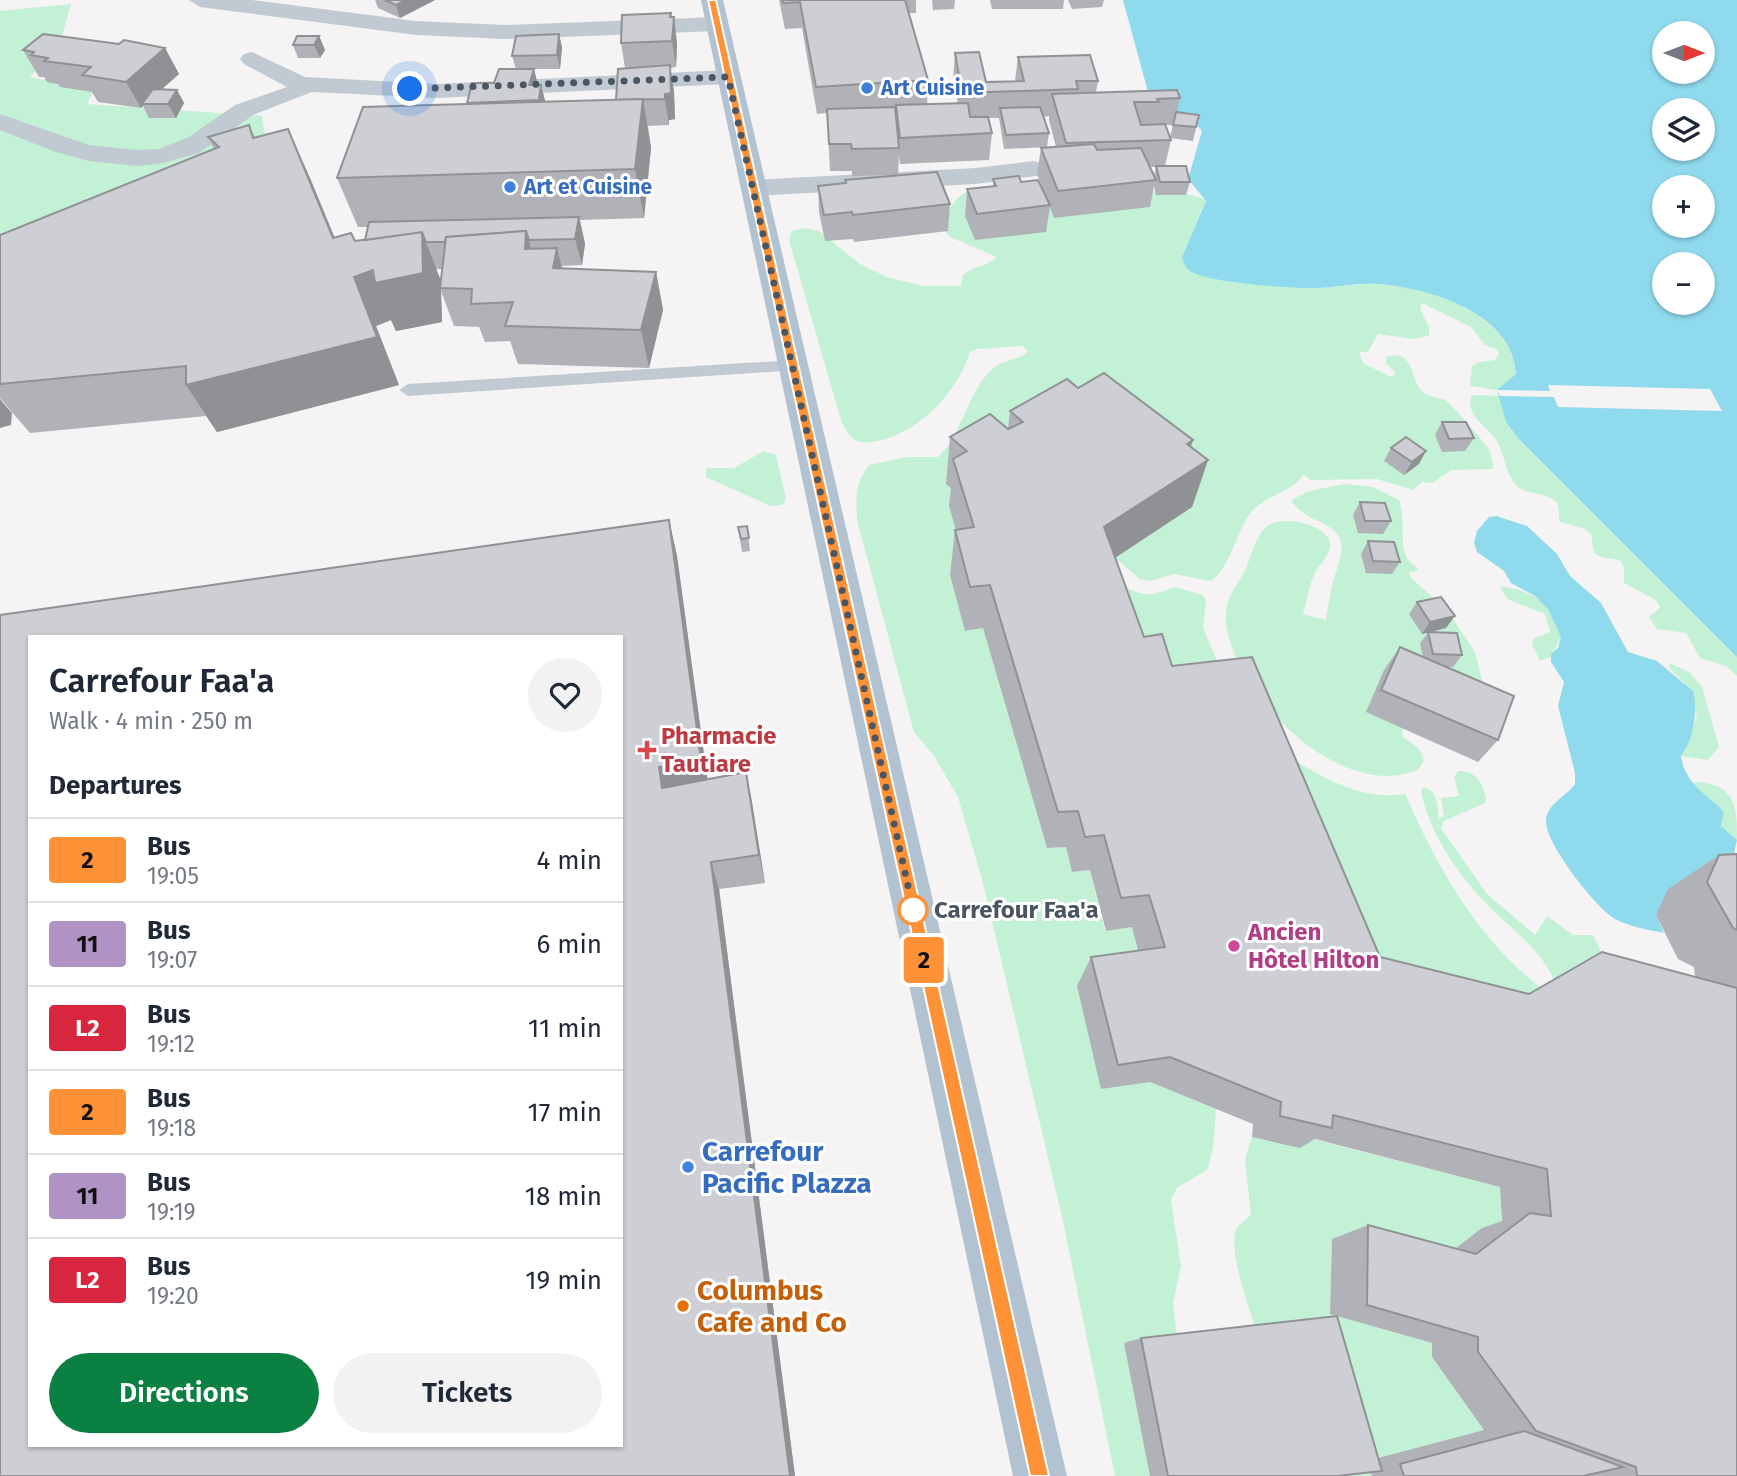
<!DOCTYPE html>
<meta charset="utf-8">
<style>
:root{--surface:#fff;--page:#f2f2f3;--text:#1f2937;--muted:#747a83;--line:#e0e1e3;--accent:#0b8043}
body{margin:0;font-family:"Fira Sans",sans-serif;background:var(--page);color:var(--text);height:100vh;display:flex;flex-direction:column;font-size:26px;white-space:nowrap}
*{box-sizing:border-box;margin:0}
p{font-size:23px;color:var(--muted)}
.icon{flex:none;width:38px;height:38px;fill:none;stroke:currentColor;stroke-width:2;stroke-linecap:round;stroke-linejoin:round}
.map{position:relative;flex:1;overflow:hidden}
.sheet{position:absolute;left:28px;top:635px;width:595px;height:812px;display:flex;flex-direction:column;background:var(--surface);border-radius:0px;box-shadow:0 2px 5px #0004}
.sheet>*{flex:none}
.badge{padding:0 14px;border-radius:5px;font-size:24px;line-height:46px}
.needle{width:46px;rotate:90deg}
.fabs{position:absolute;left:1652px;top:21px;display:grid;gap:14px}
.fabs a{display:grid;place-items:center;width:63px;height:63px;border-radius:50%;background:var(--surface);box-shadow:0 2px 5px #0004;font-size:35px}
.you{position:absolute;width:35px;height:35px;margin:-18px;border:5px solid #fff;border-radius:50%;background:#1a73e8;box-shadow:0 0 0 10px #1a73e833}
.map>.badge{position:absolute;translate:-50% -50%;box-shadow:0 0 0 4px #fff}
h2{padding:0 21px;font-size:26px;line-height:63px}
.round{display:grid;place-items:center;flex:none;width:74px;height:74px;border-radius:37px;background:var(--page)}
.summary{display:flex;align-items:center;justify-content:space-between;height:119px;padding:0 21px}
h1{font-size:33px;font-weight:600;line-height:52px}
.button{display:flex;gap:14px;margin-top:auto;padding:14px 21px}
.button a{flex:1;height:80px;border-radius:42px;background:var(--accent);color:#fff;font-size:28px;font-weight:600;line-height:80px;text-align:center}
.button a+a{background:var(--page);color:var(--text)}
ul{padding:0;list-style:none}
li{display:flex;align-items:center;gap:21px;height:84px;padding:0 21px;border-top:2px solid var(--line)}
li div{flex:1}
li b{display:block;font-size:26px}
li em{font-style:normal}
li .badge{min-width:77px;font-weight:700;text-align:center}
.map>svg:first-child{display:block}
</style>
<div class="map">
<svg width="1737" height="1476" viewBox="0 0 1737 1476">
<rect width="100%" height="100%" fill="#f5f3f3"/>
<g fill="#c3f1d5">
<polygon points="71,4 60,43 30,77 94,90 87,104 262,116 270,170 0,278 0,11"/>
<path d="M983 186C1006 186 1024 198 1046 199 1099 201 1156 180 1206 200L1182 257C1190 263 1202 276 1213 278 1241 284 1275 286 1304 288 1329 289 1354 283 1379 284 1431 288 1511 313 1516 374L1497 390 1470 386 1472 366 1479 362 1495 360 1499 354 1496 349 1485 345 1471 327 1422 303 1420 309 1429 327V335L1414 339 1378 334 1368 352H1359L1363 363 1391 377 1396 373 1386 363V357C1416 348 1409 381 1424 393 1430 397 1438 397 1445 400 1450 402 1484 442 1488 448 1492 455 1493 462 1493 469L1452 470 1432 483 1422 482 1413 490 1377 479 1310 480 1303 474C1298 489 1263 497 1251 512 1238 529 1226 576 1210 581L1174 574 1150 581 1140 579 1115 558 1191 507 962 498 968 573 965 631 983 628 1047 848 1066 847 1072 872 1090 870 1105 931 1132 927 1146 977 1150 1082 1216 1109 1213 1148 1208 1169 1177 1188 1171 1200 1181 1266 1173 1303 1177 1337 1150 1476H1115L1063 1221 983 883 958 797 934 756 914 732 857 520C856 498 855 483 869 465L906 457H938L958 436 956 431C969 410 975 380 998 365 1008 359 1018 360 1028 352L1023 346 978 349 970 352C958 391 921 430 882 440 859 446 850 442 841 420L789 240 792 231 804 228 819 231 860 264 887 277 923 286H961L963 275C974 266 986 267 997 257L950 237 942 228C950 204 957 192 983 186Z"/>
<path d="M1472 395 1500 396 1506 422 1518 438 1737 657V676L1726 666 1700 658 1686 633 1657 629 1649 617 1660 608 1656 600 1624 583C1626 548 1614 566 1594 553L1591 534 1583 528 1560 522C1557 515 1561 507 1556 502 1545 491 1527 496 1516 485 1506 474 1505 458 1499 445 1492 428 1463 417 1472 395Z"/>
<polygon points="764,451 776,455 786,499 782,505 771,506 706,477 706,468 734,468"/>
<path d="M1345 484 1373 487 1399 500C1406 519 1399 543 1407 558 1410 563 1416 566 1419 570L1409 572 1411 578 1447 610 1475 652 1486 696 1403 728 1402 736 1419 749 1424 760 1419 769C1383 786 1341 769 1310 747 1275 723 1221 655 1226 611 1227 595 1239 583 1246 568 1252 555 1255 536 1267 526 1280 515 1323 523 1329 540 1334 553 1320 563 1315 573 1309 585 1307 601 1303 614L1326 620C1328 607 1330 594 1333 582 1339 560 1352 539 1326 525 1311 517 1300 514 1291 500L1309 491Z"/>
<path d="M1112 577C1138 596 1145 599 1175 587L1203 595 1206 600 1203 628 1221 670 1156 707Z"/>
<path d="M1500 587C1528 587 1557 606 1561 637L1551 657 1540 661 1532 644 1533 639 1550 632 1545 614 1507 599Z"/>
<polygon points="1669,663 1689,672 1702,687 1719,747 1708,760 1681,756 1686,750 1697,715 1684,682 1670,669"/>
<path d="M1278 751C1317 773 1358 802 1405 794 1438 869 1477 938 1542 989L1486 1022 1347 986Z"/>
<path d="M1458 771C1476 771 1483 782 1486 799L1485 803 1444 821 1441 828 1487 894 1535 935 1547 916 1573 935H1593L1604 958 1555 982C1542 952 1520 936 1497 914 1462 881 1431 838 1421 792L1423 787C1438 790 1437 805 1439 818L1444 817 1441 798 1459 796 1454 777Z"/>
<path d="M1701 782C1737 787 1737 809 1737 840 1726 835 1719 828 1722 816L1692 783Z"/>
<path d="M1301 1136 1500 1187 1502 1231 1432 1266 1332 1240 1330 1314 1432 1343V1357L1484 1430 1367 1461 1372 1476H1318C1299 1432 1222 1270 1236 1230 1238 1224 1246 1220 1251 1215L1245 1159 1252 1137Z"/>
</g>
<g fill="#90daee" fill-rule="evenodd">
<path d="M1123 0H1737V657L1518 438 1506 422 1497 390 1516 374C1512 313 1432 289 1380 284 1355 282 1330 289 1305 288 1279 287 1216 283 1194 273 1186 269 1184 265 1182 257L1206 201 1188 179 1202 131 1188 116 1154 114ZM1664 33H1703V72H1664ZM1664 110H1703V149H1664ZM1664 187H1703V226H1664ZM1664 264H1703V303H1664Z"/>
<path d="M1496 516 1527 526 1557 554 1570 576 1601 603 1628 652 1657 661 1693 691C1698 709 1694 741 1681 756 1685 784 1706 793 1724 812L1721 826 1737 840 1734 853 1737 890 1656 915 1664 933C1649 930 1631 927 1617 920 1597 910 1545 843 1546 821 1546 804 1567 796 1575 784V773L1558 706 1564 682 1551 662V654L1558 648 1561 637 1548 609 1535 596 1511 583 1504 571 1477 552 1474 543 1477 531 1489 517Z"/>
</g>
<polygon fill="#f5f3f3" points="1548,385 1710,389 1722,411 1558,407 1554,397 1500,396 1497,390 1550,391"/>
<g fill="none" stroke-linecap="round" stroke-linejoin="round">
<polygon fill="#c1cad2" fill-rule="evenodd" points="793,360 802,366 799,370 408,396 399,390 408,384"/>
<g fill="#c1cad2" fill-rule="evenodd">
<polygon points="189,0 252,0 416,21 505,25 717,17 728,24 717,31 505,39 416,35 200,7"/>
<polygon points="252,52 305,77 436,84 728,70 736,72 740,77 736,82 728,84 436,98 312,92 253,115 199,153 159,164 136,166 89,161 56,152 0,130 0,114 89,145 136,150 159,149 189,137 235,105 287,87 244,64 240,59 244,54"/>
<polygon points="1034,161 1043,163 1047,169 1043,175 976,184 754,196 745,194 741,188 745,182 754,180 976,168"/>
</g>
<polygon fill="#b3c2d1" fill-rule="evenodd" points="701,0 723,0 1067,1476 1013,1476"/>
</g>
<g fill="#b0b2b7" fill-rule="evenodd">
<polygon points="375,0 435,0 400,18 378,8"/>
<path d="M779 0H916V13H909L928 80 927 105 958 104 953 79 955 53 986 82 1015 81 1018 57 1098 81 1096 92 1180 98 1177 112 1199 115 1193 141 1170 138 1171 140 1165 166 1190 182 1186 195H1156L1154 186 1150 207 1054 218 1050 207 1046 232 975 240 965 216 967 189 993 186V179L1021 182 1045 195 1037 174 1041 148 1056 147 1049 120V116L1043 117 1049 133 1047 147 1004 149 999 118H988L992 133 989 160 900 164 899 155 898 175 852 176V171H830L827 113 817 114 802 28 785 29ZM1165 125H1173L1170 137ZM1150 167H1156L1154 176Z"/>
<polygon points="932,0 955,0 954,9 933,10"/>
<polygon points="990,0 1064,0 1063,9 992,9"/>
<polygon points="1068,0 1104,0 1102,7 1072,9"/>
<path d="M671 13V17H674L677 44 676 67 670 68 674 92 675 119 669 120V125L648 126 651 148 644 218 580 220 585 244 582 265 561 266 562 269 656 272 663 310 649 368 518 364 510 341 485 342 479 327 454 326 441 291 442 322 396 331 391 320 376 326 399 385 217 432 206 416 30 433 0 398V235L214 149 208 137 249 125 255 137 310 178 335 238 355 241 365 240 368 227H358L337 178 467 104V103L494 83 516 69 512 56 562 47 560 69H534L538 85H541L545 102 616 100 625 68 621 43ZM436 269H442L441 281Z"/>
<polygon points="319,36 325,50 320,58 298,58 293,45"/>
<polygon points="119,44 165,48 179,74 162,89 177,90 184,103 176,118 149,118 143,106 141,108 98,102 92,92 60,87 58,84 47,82 44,77 39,77 23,50"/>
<polygon points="818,186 950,204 948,231 854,242 853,239 825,241 819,212"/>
<polygon points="1078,388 1191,447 1208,460 1192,507 1115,558 1144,637 1172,666 1380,957 1529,994 1695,977 1694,967 1678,959 1656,915 1668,889 1719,855 1737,854 1737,1476 1372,1476 1370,1472 1337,1476 1150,1476 1124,1343 1141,1338 1378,1458 1484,1430 1432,1357 1432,1343 1330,1314 1332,1239 1368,1225 1455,1249 1482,1228 1502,1221 1500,1187 1315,1139 1300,1148 1252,1137 1253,1124 1150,1082 1101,1089 1077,986 1091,957 1138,950 1132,927 1106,931 1090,870 1072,872 1066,847 1047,848 983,628 965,631 950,575 955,530 956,530 949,506 951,488 946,484 950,437 1008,429 1010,411"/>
<polygon points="1442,422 1474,438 1465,451 1442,452 1435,435"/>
<polygon points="1391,448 1419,464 1404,475 1384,461"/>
<polygon points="1360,502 1391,521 1383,534 1358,533 1353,515"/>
<polygon points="669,520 677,556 707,779 746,772 765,883 719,889 795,1476 0,1476"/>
<polygon points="747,526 750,551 742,552 738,527"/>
<polygon points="1368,541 1400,562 1392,574 1366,573 1361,554"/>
<polygon points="1417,602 1446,628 1431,632 1462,655 1453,667 1444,667 1498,740 1478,762 1366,712 1384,670 1400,647 1423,657 1420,643 1428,633 1422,634 1409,614"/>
</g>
<g fill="#909195">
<polygon points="406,0 435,0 400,18 396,5"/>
<polygon points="671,13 673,28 674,17 677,44 676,67 672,41"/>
<polygon points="559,34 562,47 560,69 557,55"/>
<polygon points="319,36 325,50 320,58 314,45"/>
<polygon points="165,48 179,74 145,104 142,104 143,106 141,108 126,82"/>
<polygon points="670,65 674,92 675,119 669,120 669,125 665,99"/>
<polygon points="534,69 540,94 541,85 548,112 546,127 539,100 529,85"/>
<polygon points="177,90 184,103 176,118 168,104"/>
<polygon points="643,99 651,148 644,218 635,169"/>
<polygon points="288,129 310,178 355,288 333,238"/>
<polygon points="579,217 585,244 582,265 575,239"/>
<polygon points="526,231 537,270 525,249"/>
<polygon points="422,232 441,281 440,288 441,291 442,322 396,331 391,320 376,326 399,385 217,432 186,385"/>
<polygon points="557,248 567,287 553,268"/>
<polygon points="656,272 663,310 649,368 641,330"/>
<polygon points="0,399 12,413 11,425 0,428"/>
<polygon points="1193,440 1181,478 1208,460 1192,507 1092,573 1104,527 1187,444"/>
<polygon points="1426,451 1419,464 1404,475 1412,462"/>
<polygon points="669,520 677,556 709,790 662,788 659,767"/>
<polygon points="1455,616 1446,628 1422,634 1430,622"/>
<polygon points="746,772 752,802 765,883 759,855"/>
<polygon points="711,862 719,889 795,1476 790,1476"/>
</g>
<g fill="#cdcfd5" stroke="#909195" stroke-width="2" fill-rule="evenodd">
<polygon points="385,0 406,0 396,5"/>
<polygon points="782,0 905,0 928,80 816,87 800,2 783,3"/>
<polygon points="671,13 670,17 674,17 672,41 621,43 622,15"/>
<polygon points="43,34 119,44 124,40 165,48 126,82 82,75 91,67 44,61 48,58 31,55 34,52 23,50"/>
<polygon points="559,34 557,55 512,56 516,36"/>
<polygon points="297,36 319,36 314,45 293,45"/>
<polygon points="979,52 986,82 1024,81 1018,57 1090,55 1098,81 1076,81 1078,89 962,93 955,53"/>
<polygon points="670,65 671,93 665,94 665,99 616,100 618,69"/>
<polygon points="499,69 534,69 529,85 541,85 539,100 467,103 472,83 494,83"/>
<polygon points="153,89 177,90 168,104 142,104"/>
<polygon points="1177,90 1180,98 1157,99 1159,102 1134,102 1141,125 1165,124 1171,140 1066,143 1052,94"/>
<polygon points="643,99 635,169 337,178 363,107"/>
<polygon points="968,103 970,117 988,117 992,133 900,138 896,105"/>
<polygon points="895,107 899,148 852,149 851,144 829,144 827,109"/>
<polygon points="1040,107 1049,133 1006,135 1000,108"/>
<polygon points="1176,112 1199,115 1196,127 1173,125"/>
<polygon points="249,125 253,138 288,129 333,238 351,233 355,241 422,232 423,273 375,283 373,270 354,277 377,337 186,385 186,366 0,384 0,235 219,147 208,137"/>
<polygon points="1094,144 1097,150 1141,148 1156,180 1058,191 1041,148"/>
<polygon points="1156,166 1186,166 1190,182 1160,182"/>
<polygon points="937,172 950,204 853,215 852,212 824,215 818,186 846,183 845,180"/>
<polygon points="1019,176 1021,182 1038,180 1050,205 977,214 967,189 996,186 993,179"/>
<polygon points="579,217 575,239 529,240 526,231 446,237 445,242 426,242 422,232 365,240 369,222"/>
<polygon points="526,231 525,249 557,248 553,268 656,272 641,330 505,326 513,302 471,304 472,289 440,288 446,237"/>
<polygon points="1104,373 1193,440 1187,444 1208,460 1104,527 1144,637 1162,634 1172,666 1252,657 1380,957 1529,994 1602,952 1737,988 1737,1476 1637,1476 1636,1467 1536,1431 1478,1352 1478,1337 1367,1305 1368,1225 1476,1254 1530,1213 1551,1216 1547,1169 1333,1115 1332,1128 1280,1116 1281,1102 1170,1057 1118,1065 1091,957 1165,947 1149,895 1121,898 1104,835 1085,837 1078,811 1058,812 990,585 970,587 955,530 974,527 953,459 967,451 950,437 990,414 1008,429 1023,422 1010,411 1067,379 1078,388"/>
<polygon points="1442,422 1466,422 1474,438 1449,439"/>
<polygon points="1406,437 1426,451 1412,462 1391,448"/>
<polygon points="1360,502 1385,503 1391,521 1365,521"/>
<path d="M669 520 701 760 659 767 662 788 746 772 759 855 711 862 790 1476H0V615ZM30 637H621V1446H30Z"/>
<polygon points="747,526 749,538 741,539 738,527"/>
<polygon points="1368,541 1394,542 1400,562 1373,561"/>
<polygon points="1441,597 1455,616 1430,622 1417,602"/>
<polygon points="1428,632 1457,633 1462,655 1433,654"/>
<polygon points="1400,647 1514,696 1498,740 1381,690"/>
<polygon points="1737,854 1737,930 1733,928 1707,882 1719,855"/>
<polygon points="1337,1316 1382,1471 1337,1476 1168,1476 1141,1338"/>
<polygon points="1524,1431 1623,1467 1583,1476 1404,1476 1400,1464"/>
</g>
<polygon fill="#ff9236" stroke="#fff" stroke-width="2" points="708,0 716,0 1049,1476 1030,1476"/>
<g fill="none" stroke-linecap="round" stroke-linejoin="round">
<polyline stroke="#4a5661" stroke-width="7" stroke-dasharray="0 12.6" points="410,89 728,77 914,913 913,910"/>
</g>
<g fill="#3f7fe0" stroke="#fff" stroke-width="2.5">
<circle cx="867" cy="88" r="7"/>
<circle cx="510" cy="187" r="7"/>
<circle cx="688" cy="1167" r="7"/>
</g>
<path fill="#e0444e" stroke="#fff" stroke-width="2.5" d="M643.5 739.5h7v7h7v7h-7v7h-7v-7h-7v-7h7z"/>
<circle fill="#fff" stroke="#ff9236" stroke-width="3.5" cx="913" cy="910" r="14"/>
<circle fill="#d1479c" stroke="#fff" stroke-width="2.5" cx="1234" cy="946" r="7"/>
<circle fill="#e8710a" stroke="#fff" stroke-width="2.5" cx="683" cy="1306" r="7"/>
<g text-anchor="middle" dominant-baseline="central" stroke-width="6" stroke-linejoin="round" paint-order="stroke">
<g font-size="21" font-weight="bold" fill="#366cbe" stroke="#fff" text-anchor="start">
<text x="881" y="88">Art Cuisine</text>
<text x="524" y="187">Art et Cuisine</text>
</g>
<g font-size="24" font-weight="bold" fill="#be3a42" stroke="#fff" text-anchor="start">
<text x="661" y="736">Pharmacie<tspan x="661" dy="28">Tautiare</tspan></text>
</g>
<g font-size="24" font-weight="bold" fill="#4a5661" stroke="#fff" text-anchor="start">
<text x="934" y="910">Carrefour Faa'a</text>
</g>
<g font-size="24" font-weight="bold" fill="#b23c85" stroke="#fff" text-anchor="start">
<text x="1248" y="932">Ancien<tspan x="1248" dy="28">Hôtel Hilton</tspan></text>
</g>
<g font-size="28" font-weight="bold" fill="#366cbe" stroke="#fff" text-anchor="start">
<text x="702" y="1151">Carrefour<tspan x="702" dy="32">Pacific Plazza</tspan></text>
</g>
<g font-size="28" font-weight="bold" fill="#c56008" stroke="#fff" text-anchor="start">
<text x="697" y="1290">Columbus<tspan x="697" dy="32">Cafe and Co</tspan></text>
</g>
</g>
</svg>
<div class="fabs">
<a><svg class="needle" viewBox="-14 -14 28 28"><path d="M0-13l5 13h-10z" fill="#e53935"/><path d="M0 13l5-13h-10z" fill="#747a83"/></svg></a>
<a><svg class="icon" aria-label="layers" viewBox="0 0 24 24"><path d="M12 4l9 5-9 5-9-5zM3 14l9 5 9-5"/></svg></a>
<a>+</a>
<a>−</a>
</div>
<div class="you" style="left:410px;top:89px"></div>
<b class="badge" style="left:924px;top:960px;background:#ff9236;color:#111">2</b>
<section class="sheet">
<div class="summary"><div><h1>Carrefour Faa'a</h1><p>Walk · 4 min · 250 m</p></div><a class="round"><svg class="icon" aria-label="heart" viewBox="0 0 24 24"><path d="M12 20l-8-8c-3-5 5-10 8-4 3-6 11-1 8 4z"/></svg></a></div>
<h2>Departures</h2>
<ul>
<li><span class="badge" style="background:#ff9236;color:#111">2</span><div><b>Bus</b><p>19:05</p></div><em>4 min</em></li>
<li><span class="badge" style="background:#af93c4;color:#111">11</span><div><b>Bus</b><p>19:07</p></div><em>6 min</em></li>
<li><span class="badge" style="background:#d7263d;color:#fff">L2</span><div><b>Bus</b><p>19:12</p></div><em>11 min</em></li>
<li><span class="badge" style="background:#ff9236;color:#111">2</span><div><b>Bus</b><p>19:18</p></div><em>17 min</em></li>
<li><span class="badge" style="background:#af93c4;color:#111">11</span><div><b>Bus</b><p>19:19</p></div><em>18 min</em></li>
<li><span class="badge" style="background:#d7263d;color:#fff">L2</span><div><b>Bus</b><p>19:20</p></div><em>19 min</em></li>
</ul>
<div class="button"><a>Directions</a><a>Tickets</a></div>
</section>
</div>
